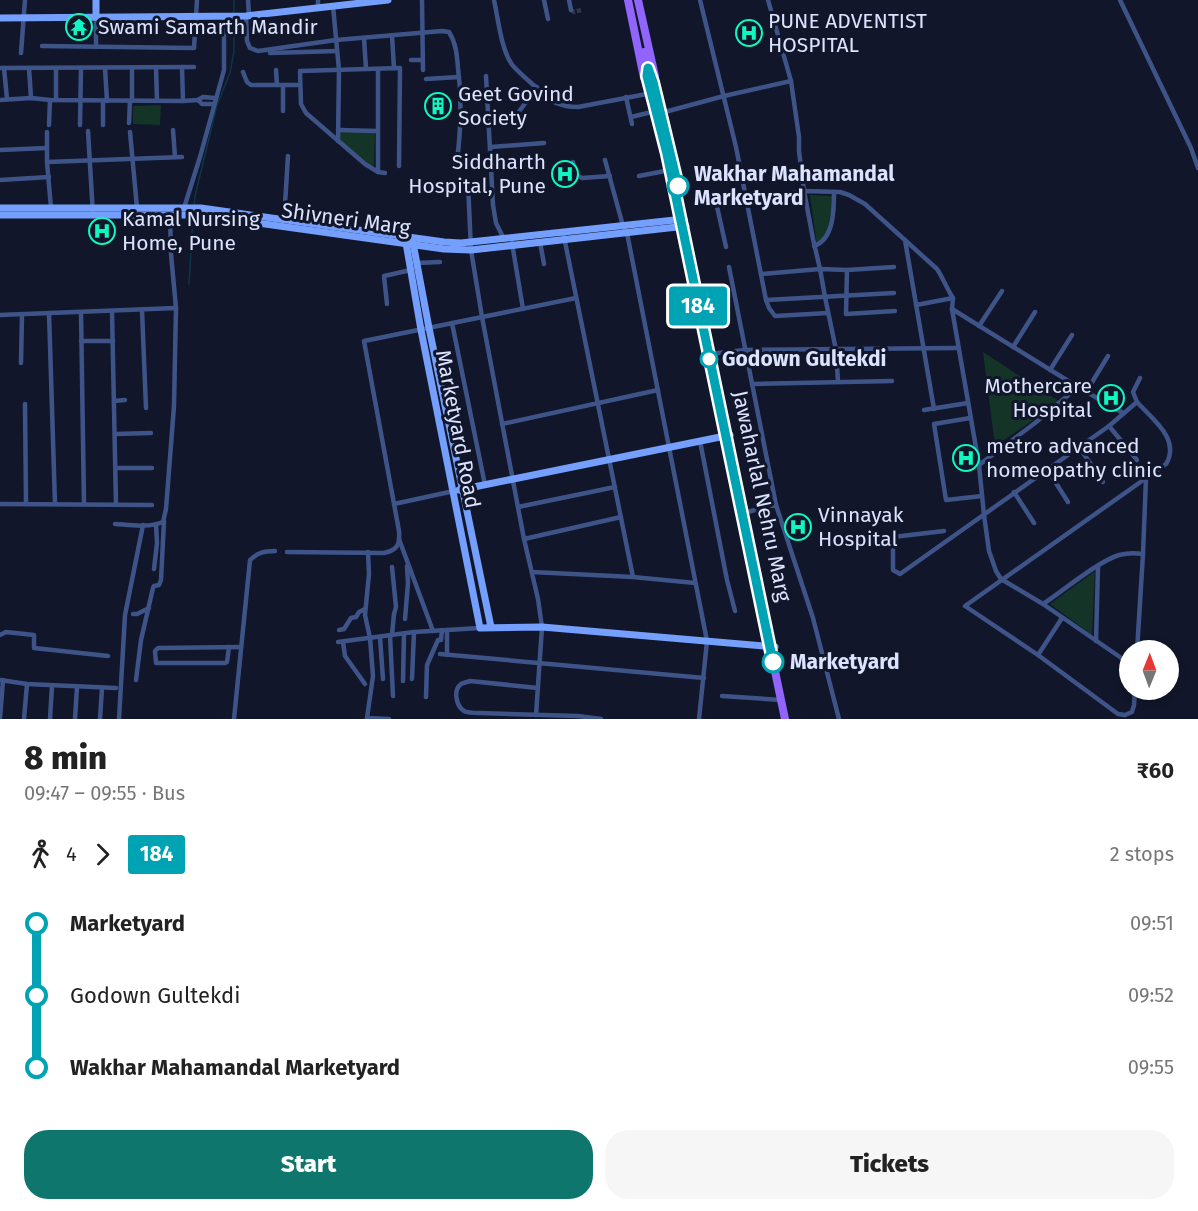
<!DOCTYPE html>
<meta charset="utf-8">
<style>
:root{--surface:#fff;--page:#f6f6f6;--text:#222;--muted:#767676;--accent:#0f766e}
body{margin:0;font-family:"Fira Sans",sans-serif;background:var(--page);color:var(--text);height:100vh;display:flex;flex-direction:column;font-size:22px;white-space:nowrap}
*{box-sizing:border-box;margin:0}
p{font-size:20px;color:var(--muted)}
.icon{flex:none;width:33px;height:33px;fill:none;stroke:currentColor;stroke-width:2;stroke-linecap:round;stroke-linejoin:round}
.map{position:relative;height:719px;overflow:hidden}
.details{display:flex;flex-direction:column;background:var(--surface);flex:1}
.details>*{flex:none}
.badge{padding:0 12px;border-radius:4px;font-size:21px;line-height:39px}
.needle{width:39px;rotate:1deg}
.tools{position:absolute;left:1119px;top:640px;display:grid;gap:12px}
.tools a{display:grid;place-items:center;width:60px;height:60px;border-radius:50%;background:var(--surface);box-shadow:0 3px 9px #0003;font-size:30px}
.map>.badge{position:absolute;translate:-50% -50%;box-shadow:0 0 0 3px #fff}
.legs{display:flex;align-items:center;gap:9px;height:66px;padding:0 24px;font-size:20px}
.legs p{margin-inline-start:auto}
.summary{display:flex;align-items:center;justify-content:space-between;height:102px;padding:0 24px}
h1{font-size:33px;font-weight:800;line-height:45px}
.action{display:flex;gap:12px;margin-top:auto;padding:12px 24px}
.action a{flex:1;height:69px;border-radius:24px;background:var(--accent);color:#fff;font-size:24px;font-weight:800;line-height:69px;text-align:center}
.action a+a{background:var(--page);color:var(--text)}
ul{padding:0 24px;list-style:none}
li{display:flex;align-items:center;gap:21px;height:72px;font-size:22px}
li i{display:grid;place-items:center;width:9px;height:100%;margin:0 8px;background:currentColor}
li i::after{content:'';width:15px;height:15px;margin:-8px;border:4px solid;border-radius:50%;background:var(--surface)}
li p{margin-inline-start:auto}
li:first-child i{background:linear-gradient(#0000 50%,currentColor 0)}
li:last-child i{background:linear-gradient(currentColor 50%,#0000 0)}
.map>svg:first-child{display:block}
</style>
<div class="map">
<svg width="1198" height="719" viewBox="0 0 1198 719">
<rect width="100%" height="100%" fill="#11162a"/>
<g fill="#153428">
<polygon points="161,105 160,125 133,124 133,106"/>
<polygon points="340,131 375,132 374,165 371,166 340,141"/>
<polygon points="810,195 834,196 830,229 817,246"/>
<polygon points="983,352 1060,402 995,446"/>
<polygon points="1095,571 1092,635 1050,604"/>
</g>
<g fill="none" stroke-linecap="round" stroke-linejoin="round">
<g stroke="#0c3648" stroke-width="1.5">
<polyline points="234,0 234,13"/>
<polyline points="194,206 195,196 217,105 230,73 234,51 234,18"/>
<polyline points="189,284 193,216"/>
</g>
<polyline stroke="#2f354a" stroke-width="4.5" stroke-dasharray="4.5 2" stroke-linecap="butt" points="571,10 574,12 581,10"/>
<g stroke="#3e5488" stroke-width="4.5">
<polyline points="248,0 249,15"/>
<polyline points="318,0 318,7"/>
<polyline points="422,0 423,70"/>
<path d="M494 0C498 18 501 48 511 63 514 69 549 99 556 103 563 106 571 107 578 107L652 93"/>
<polyline points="544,0 548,19"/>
<polyline points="569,0 571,10"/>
<polyline points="700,0 736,147 766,300 894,293"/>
<polyline points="768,0 791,81 799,137 799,151 804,191 813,239 820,269 825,297 836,350 838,382"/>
<polyline points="1120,0 1191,148 1198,168"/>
<polyline points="333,6 339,70 338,141"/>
<path d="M246 16 247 41 250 48 258 51 336 40 442 31 449 32C456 43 457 55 458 68 462 99 461 129 457 161L454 164"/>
<polyline points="96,17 96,47"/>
<polyline points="392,36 394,68"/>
<polyline points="364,38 366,69"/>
<polyline points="42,46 194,48 197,0"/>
<polyline points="21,53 25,0"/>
<polyline points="270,53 337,51"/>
<polyline points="411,60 423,60"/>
<polyline points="156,67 157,101"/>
<polyline points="182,67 183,101"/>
<polyline points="0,68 194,67"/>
<polyline points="4,68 7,99"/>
<polyline points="29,68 31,98"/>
<polyline points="105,68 107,101"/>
<polyline points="132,68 132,101"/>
<polyline points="276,70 277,85"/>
<polyline points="243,72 247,82 251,85 300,85"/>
<polyline points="486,76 493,205 496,223 504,239"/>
<polyline points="426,79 459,77"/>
<polyline points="283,85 283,111"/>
<polyline points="626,97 632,124"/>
<polyline points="0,100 31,98 50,100 183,101 198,100 203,97 215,98"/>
<polyline points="56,100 56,68"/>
<polyline points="198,100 202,104 213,104"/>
<polyline points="103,101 103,125"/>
<polyline points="518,113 537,87"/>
<polyline points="661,113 724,96 791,81"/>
<polyline points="631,117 656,111"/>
<polyline points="129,123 130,101"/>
<polyline points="49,125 50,100"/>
<polyline points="80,125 81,68"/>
<polyline points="173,130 175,157"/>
<polyline points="338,130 377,131"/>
<polyline points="88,131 93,215"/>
<polyline points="47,132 47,162 51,208"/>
<polyline points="130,132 137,208"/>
<polyline points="491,147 544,143"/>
<polyline points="0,150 47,148"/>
<polyline points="605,160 623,226 627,233 707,641 699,719"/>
<polyline points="47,162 182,157"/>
<polyline points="573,162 576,175 582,178 610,176"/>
<polyline points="378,172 378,69"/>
<polyline points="385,173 378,172 365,164 306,113 301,104 300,71 400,68 399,166"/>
<polyline points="639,176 670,170"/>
<polyline points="0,180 49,177"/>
<polyline points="468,183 471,250 482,317 524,539 538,599 542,627 536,715"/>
<polyline points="184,208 200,157 224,70 224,16"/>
<polyline points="284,220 288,156"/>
<polyline points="563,232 633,577"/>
<polyline points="905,240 934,409"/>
<polyline points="540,242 544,264"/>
<polyline points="512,243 523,309"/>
<path d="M814 246C834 239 834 210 834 192"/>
<path d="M726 247 716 202 804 191 840 192 849 195 865 204 937 269C943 278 947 289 953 298L952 309 979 465 984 515 989 551 996 571 1001 579 1043 604 1130 664"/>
<polyline points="416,263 440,262"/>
<polyline points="729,267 776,505"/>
<polyline points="847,270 846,314 895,311"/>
<polyline points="761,274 820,269 847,270 894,267"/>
<polyline points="766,300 769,308 775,316 828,313"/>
<polyline points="387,304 384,276 411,270"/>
<polyline points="916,305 953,298"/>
<polyline points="952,309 1078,387 1123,413"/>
<polyline points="142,310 146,408"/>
<polyline points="112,311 116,505"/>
<polyline points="81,312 84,504"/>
<polyline points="49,313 55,504"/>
<polyline points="0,315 176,308"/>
<polyline points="452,323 485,485"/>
<polyline points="979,326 1002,291"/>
<polyline points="81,341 113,341"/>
<polyline points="1013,347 1035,312"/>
<polyline points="709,354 745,350 957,348"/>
<polyline points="21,363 22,314"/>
<polyline points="1050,370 1072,335"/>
<polyline points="752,384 892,381"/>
<polyline points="1086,392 1108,356"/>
<polyline points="114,401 125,400"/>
<polyline points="25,404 26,504"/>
<polyline points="924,410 968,403"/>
<polyline points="970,418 934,424 946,500 982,496"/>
<polyline points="502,424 658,390"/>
<polyline points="1109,426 1137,460"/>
<polyline points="115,434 151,433"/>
<polyline points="700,441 727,580 735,611"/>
<polyline points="1079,447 1103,482"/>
<polyline points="979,465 1035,423 1078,387"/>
<polyline points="116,468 152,468"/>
<polyline points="1047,469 1068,502"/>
<polyline points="1014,492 1034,523"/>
<polyline points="0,504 152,505"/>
<polyline points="394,504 454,491"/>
<polyline points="518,507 615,487"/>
<polyline points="747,512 776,505 813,618 839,719"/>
<path d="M115 524C130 525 148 528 163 522L166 509 174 406 176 308 171 254 170 215"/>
<polyline points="893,537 944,531"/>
<polyline points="399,539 433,631"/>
<polyline points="524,539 621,517"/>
<polyline points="860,541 893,537 893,570 900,574 1109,426 1137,402 1133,392 1140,378"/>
<path d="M287 552 384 553C398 550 400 544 399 531L364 341 576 298"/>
<polyline points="368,552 369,574 365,615 370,638 373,676 367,718 389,719"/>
<polyline points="154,569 157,543 156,524"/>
<polyline points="532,572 633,577 695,583"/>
<path d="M1043 604C1063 591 1097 562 1119 555 1127 553 1135 553 1143 554"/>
<polyline points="133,614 137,614 149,608"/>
<polyline points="405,619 408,583 407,566"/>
<polyline points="339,630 344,629 351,618 356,617 359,612 365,609"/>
<polyline points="0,635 6,632 34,635 34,648 108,656"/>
<polyline points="390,635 393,696"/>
<polyline points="392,635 394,614 396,607 392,567"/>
<polyline points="380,637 383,679"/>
<polyline points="1096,641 1098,566"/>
<polyline points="338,642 414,632 480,628"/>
<polyline points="343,642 345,656 365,684"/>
<polyline points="229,647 227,662 225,663 156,663 155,651 158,648 241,647"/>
<polyline points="1137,651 1143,554 1146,478"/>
<polyline points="440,654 704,678"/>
<polyline points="447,655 447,630"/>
<polyline points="1038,655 1062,618"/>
<polyline points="412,679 414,632"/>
<polyline points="0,680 27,684 116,688"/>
<polyline points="136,680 141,640 153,588 154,586 159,585 161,580 164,521"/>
<polyline points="403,681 404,634"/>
<path d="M538 688 470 681C467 682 463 683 461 684 453 690 456 706 464 711 468 713 474 713 479 713L578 716 601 719"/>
<path d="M1135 690 1134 705 1132 712 1125 715 1118 714 1038 655 965 606 1166 464C1181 439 1152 419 1137 402"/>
<polyline points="722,696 781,700"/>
<polyline points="426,697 427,665 438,640 441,640 442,630"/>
<polyline points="0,718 3,680"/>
<polyline points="24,719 27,684"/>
<polyline points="50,719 52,686"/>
<polyline points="75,719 77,687"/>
<polyline points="100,719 102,688"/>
<polyline points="119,719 125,615 143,525"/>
<path d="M234 719 250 560C257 553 264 551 275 551"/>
</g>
<g stroke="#759ffc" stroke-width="7">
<polyline points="96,16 96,0"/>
<polyline points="0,18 246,16 388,0"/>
<polyline points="0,208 201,208 444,242 461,243 684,219"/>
<polyline points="0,215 200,215 444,249 471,250 686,226"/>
<polyline points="405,237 421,330 480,628 542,627 775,647"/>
<polyline points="413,243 429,328 491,627"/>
<polyline points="459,490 730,435"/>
</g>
<g stroke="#9165fb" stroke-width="8">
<polyline points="628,0 644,78 649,83 667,155 785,719"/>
<polyline points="638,0 655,76 653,82 655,89"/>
<polyline points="644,52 648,68 652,78"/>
</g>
</g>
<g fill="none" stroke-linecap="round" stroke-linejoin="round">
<defs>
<polyline id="line-1" points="678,186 653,82 648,68 647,76 667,154 773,662"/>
</defs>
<use href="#line-1" stroke="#fff" stroke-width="14"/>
<use href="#line-1" stroke="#00a3b4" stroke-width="9"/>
</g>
<defs>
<symbol id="temple-ring" viewBox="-11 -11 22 22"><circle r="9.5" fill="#11162a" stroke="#0df9c1" stroke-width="1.5"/><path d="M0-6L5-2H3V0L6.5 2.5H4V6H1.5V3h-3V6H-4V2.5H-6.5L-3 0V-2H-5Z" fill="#0df9c1"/></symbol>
<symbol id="hospital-ring" viewBox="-11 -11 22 22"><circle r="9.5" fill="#11162a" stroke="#0df9c1" stroke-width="1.5"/><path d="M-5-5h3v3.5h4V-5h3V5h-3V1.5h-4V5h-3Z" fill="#0df9c1"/></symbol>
<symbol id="building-ring" viewBox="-11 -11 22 22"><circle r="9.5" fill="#11162a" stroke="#0df9c1" stroke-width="1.5"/><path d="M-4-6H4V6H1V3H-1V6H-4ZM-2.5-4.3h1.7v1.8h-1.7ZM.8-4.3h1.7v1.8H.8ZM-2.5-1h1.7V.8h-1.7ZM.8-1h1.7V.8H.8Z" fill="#0df9c1"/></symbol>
</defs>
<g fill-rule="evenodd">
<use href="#temple-ring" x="64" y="12" width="30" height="30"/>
<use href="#hospital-ring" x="734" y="18" width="30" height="30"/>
<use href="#building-ring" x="423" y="91" width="30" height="30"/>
<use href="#hospital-ring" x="550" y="159" width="30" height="30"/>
<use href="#hospital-ring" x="87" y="216" width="30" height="30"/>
<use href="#hospital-ring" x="1096" y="383" width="30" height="30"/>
<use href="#hospital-ring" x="951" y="443" width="30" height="30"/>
<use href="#hospital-ring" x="783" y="512" width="30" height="30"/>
</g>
<g fill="#fff" stroke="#00a3b4" stroke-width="3">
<circle cx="678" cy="186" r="10"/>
<circle cx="709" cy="359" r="8"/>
<circle cx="773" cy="662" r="10"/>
</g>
<g text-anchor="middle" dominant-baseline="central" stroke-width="6" stroke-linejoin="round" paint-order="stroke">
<g font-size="21" fill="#dbe3fe" stroke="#11162a" text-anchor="start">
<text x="768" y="21">PUNE ADVENTIST<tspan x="768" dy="24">HOSPITAL</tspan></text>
<text x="98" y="27">Swami Samarth Mandir</text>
<text x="458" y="94">Geet Govind<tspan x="458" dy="24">Society</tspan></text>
<text x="546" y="162" text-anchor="end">Siddharth<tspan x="546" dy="24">Hospital, Pune</tspan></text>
<text x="122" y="219">Kamal Nursing<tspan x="122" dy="24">Home, Pune</tspan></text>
<text x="1092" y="386" text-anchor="end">Mothercare<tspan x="1092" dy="24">Hospital</tspan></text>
<text x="986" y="446">metro advanced<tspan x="986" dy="24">homeopathy clinic</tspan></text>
<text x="818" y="515">Vinnayak<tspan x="818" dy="24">Hospital</tspan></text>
</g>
<g font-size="21" font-weight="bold" fill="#dbe3fe" stroke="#11162a" text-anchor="start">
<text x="694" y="174">Wakhar Mahamandal<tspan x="694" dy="24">Marketyard</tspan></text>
<text x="722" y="359">Godown Gultekdi</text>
<text x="790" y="662">Marketyard</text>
</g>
<g font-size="21" fill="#dbe3fe" stroke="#11162a">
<text transform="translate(346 219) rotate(8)">Shivneri Marg</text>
<text transform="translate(458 429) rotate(79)">Marketyard Road</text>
<text transform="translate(762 496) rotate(78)">Jawaharlal Nehru Marg</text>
</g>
</g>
</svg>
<div class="tools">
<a><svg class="needle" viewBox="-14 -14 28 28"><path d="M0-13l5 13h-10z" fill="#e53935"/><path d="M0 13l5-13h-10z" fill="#767676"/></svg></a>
</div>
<b class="badge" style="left:698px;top:306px;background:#00a3b4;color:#fff">184</b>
</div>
<section class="details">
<div class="summary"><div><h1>8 min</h1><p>09:47 – 09:55 · Bus</p></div><b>₹60</b></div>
<div class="legs"><svg class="icon" aria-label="walk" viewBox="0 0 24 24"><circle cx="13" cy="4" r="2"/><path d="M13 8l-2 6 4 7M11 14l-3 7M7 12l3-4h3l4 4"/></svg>4<svg class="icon" aria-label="forward" viewBox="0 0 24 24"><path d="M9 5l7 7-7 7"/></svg><b class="badge" style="background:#00a3b4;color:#fff">184</b><p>2 stops</p></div>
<ul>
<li><i style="color:#00a3b4"></i><b>Marketyard</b><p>09:51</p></li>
<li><i style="color:#00a3b4"></i><span>Godown Gultekdi</span><p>09:52</p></li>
<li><i style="color:#00a3b4"></i><b>Wakhar Mahamandal Marketyard</b><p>09:55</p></li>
</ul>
<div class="action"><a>Start</a><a>Tickets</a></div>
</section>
